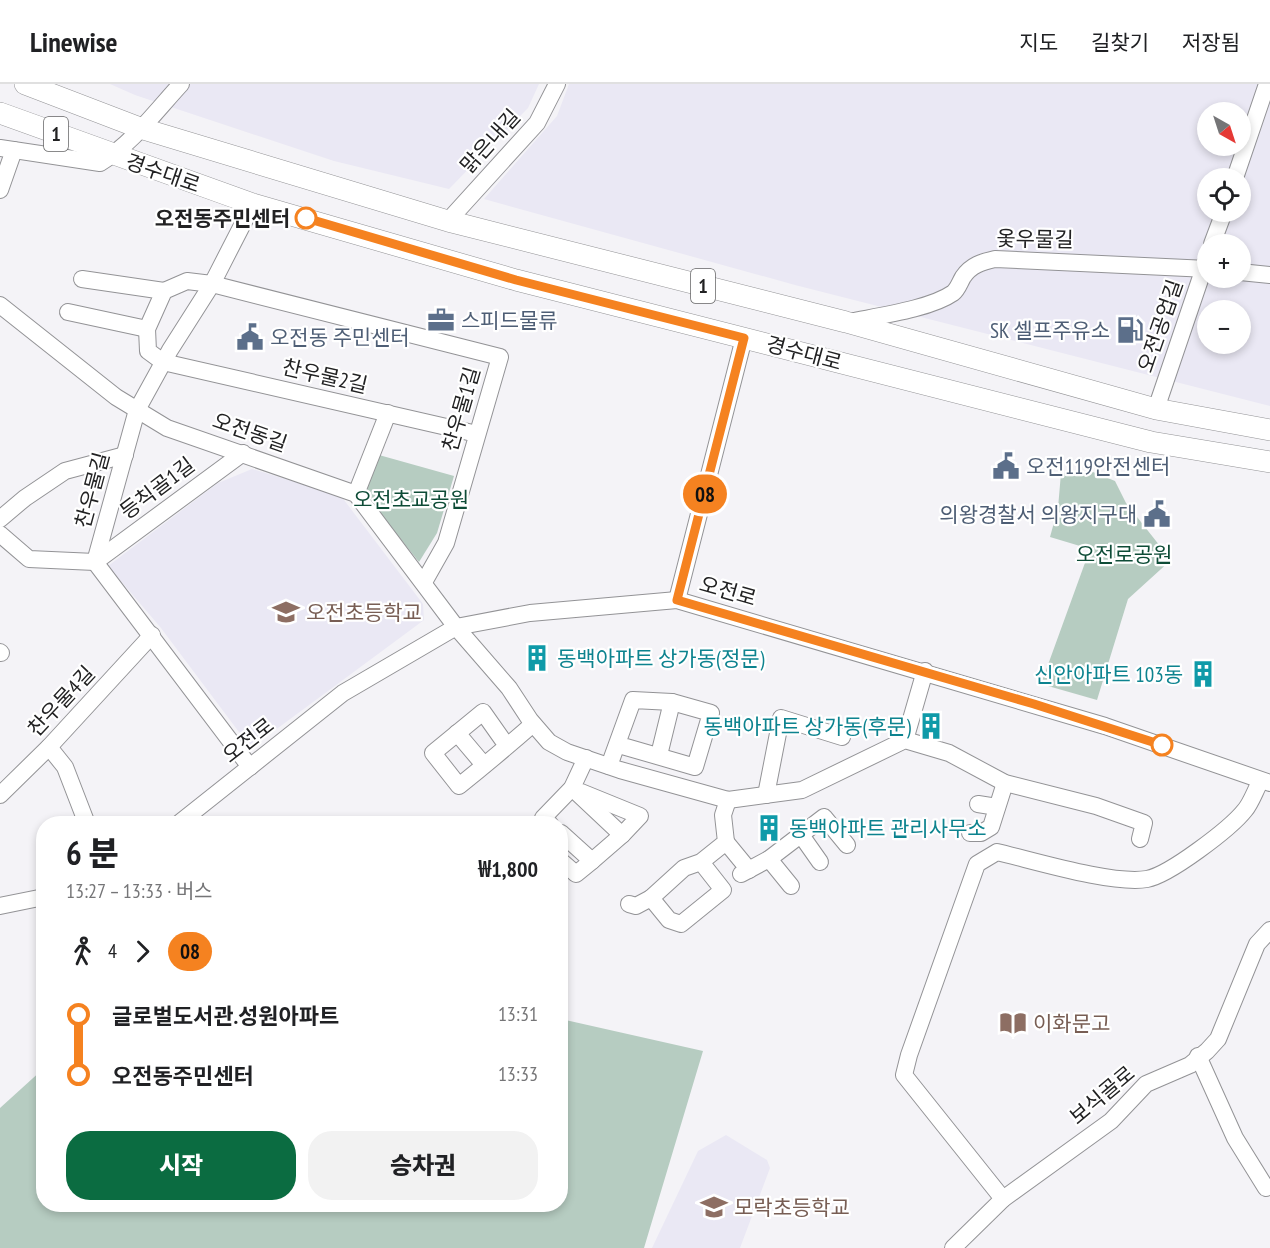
<!DOCTYPE html>
<html lang="ko">
<meta charset="utf-8">
<style>
:root{--surface:#fff;--page:#f2f2f2;--text:#202124;--muted:#757577;--line:#e0e0e0;--accent:#0b6c41}
body{margin:0;font-family:"PT Sans Narrow","Noto Sans KR",sans-serif;background:var(--page);color:var(--text);height:100vh;display:flex;flex-direction:column;font-size:22px;white-space:nowrap}
*{box-sizing:border-box;margin:0}
p{font-size:20px;color:var(--muted)}
.icon{flex:none;width:33px;height:33px;fill:none;stroke:currentColor;stroke-width:2;stroke-linecap:round;stroke-linejoin:round}
.map{position:relative;flex:1;overflow:hidden}
.panel{position:absolute;left:36px;top:732px;width:532px;height:396px;display:flex;flex-direction:column;background:var(--surface);border-radius:24px;box-shadow:0 3px 9px #0003}
.panel>*{flex:none}
.badge{padding:0 12px;border-radius:20px;font-size:21px;line-height:39px}
.needle{width:39px;rotate:141deg}
.tools{position:absolute;left:1197px;top:18px;display:grid;gap:12px}
.tools a{display:grid;place-items:center;width:54px;height:54px;border-radius:50%;background:var(--surface);box-shadow:0 3px 9px #0003;font-size:30px}
.map>.badge{position:absolute;translate:-50% -50%;box-shadow:0 0 0 3px #fff}
.legs{display:flex;align-items:center;gap:9px;height:66px;padding:0 30px;font-size:20px}
.legs p{margin-inline-start:auto}
.summary{display:flex;align-items:center;justify-content:space-between;height:102px;padding:0 30px}
h1{font-size:33px;font-weight:800;line-height:45px}
.cta{display:flex;gap:12px;margin-top:auto;padding:12px 30px}
.cta a{flex:1;height:69px;border-radius:24px;background:var(--accent);color:#fff;font-size:24px;font-weight:800;line-height:69px;text-align:center}
.cta a+a{background:var(--page);color:var(--text)}
ul{padding:0 30px;list-style:none}
li{display:flex;align-items:center;gap:21px;height:60px;font-size:22px}
li i{display:grid;place-items:center;width:9px;height:100%;margin:0 8px;background:currentColor}
li i::after{content:'';width:15px;height:15px;margin:-8px;border:4px solid;border-radius:50%;background:var(--surface)}
li p{margin-inline-start:auto}
li:first-child i{background:linear-gradient(#0000 50%,currentColor 0)}
li:last-child i{background:linear-gradient(currentColor 50%,#0000 0)}
header{display:flex;align-items:center;gap:36px;box-sizing:border-box;height:84px;padding:0 30px;background:var(--surface);border-bottom:2px solid var(--line)}
header strong{font-size:28px}
nav{display:flex;gap:33px;margin-inline-start:auto;font-size:21px}
.map>svg:first-child{display:block}
</style>
<header>
<strong>Linewise</strong>
<nav><a>지도</a><a>길찾기</a><a>저장됨</a></nav>
</header>
<div class="map">
<svg width="1270" height="1164" viewBox="0 0 1270 1164">
<rect width="100%" height="100%" fill="#f4f3f7"/>
<g fill="#eae8f4" fill-rule="evenodd">
<polygon points="110,0 539,0 528,24 449,105 334,77 135,11"/>
<path d="M569 0H1270V322L795 201 484 115 557 32ZM1208 28H1240V62H1208ZM1208 94H1240V128H1208ZM1208 160H1240V194H1208ZM1208 226H1240V260H1208Z"/>
<polygon points="252,385 341,412 423,520 424,536 251,664 161,544 108,482 218,399"/>
<polygon points="726,1051 767,1076 770,1084 740,1164 652,1164 698,1067"/>
</g>
<g fill="#b6ccc1">
<polygon points="379,371 454,392 437,449 419,478 362,407"/>
<polygon points="1093,388 1115,397 1126,419 1171,476 1128,515 1097,616 1041,600 1090,465 1050,453 1058,424 1061,389"/>
<polygon points="561,935 703,967 644,1164 0,1164 0,1024 43,985 44,1120 561,1120"/>
</g>
<g fill="none" stroke-linecap="round" stroke-linejoin="round">
<defs>
<g id="minor">
<path d="M0 64 100 79C132 60 156 27 181 0"/>
<polyline points="1235,94 1267,0"/>
<polyline points="0,106 14,66"/>
<polyline points="448,137 537,39 557,0"/>
<polyline points="1212,160 1224,128"/>
<polyline points="1240,188 1270,191"/>
<polyline points="82,195 164,207"/>
<polyline points="0,221 116,313 167,344 356,410 456,543 509,604 530,636 549,658 567,668 620,686 728,716 802,706 905,656 949,669 1005,699 1096,722 1144,739 1140,755"/>
<polyline points="68,228 147,245"/>
<path d="M849 238C878 232 930 225 953 209 958 205 960 198 963 193 971 181 982 178 995 175L1208 185"/>
<polyline points="1156,325 1207,175"/>
<polyline points="356,410 388,329"/>
<polyline points="0,435 25,414 65,387 125,371"/>
<polyline points="0,450 29,475 95,478 243,369"/>
<polyline points="424,498 446,459 500,273 212,200 187,197 164,207 147,245 148,267 163,278 477,350"/>
<polyline points="677,516 744,254"/>
<polyline points="0,568 1,569"/>
<polyline points="457,649 484,681"/>
<polyline points="905,656 925,587"/>
<path d="M507 662 483 628 433 669 459 702C484 682 509 661 533 640"/>
<polyline points="49,663 65,683 87,740"/>
<polyline points="659,671 672,618"/>
<polyline points="609,682 633,616 672,618 711,629 695,683 619,661"/>
<polyline points="250,683 95,478 137,326 170,266 212,200 253,120"/>
<polyline points="581,708 640,732 622,751"/>
<polyline points="0,711 49,663 152,551"/>
<polyline points="766,711 781,634 842,653"/>
<polyline points="978,720 997,723"/>
<polyline points="178,740 343,609 456,543 530,529 677,516 1105,642 1270,699"/>
<polyline points="550,740 543,734 572,704 586,674"/>
<polyline points="561,749 592,777 622,751 572,704"/>
<polyline points="970,749 981,749 991,743 1005,699"/>
<polyline points="801,751 820,778"/>
<polyline points="726,758 749,786"/>
<polyline points="769,775 791,802"/>
<polyline points="561,777 576,790 592,777"/>
<polyline points="701,778 723,806 681,840 669,836 651,814 684,784 701,778 726,758 723,731 728,716"/>
<polyline points="741,790 769,775 824,733 847,761"/>
<polyline points="629,820 636,822 651,814"/>
<polyline points="0,822 44,813"/>
<polyline points="1198,972 1235,1054 1266,1104"/>
<path d="M1003 1115 904 991 909 971 977 780 997 768C1032 776 1113 801 1147 795 1169 791 1230 745 1245 726 1251 719 1255 707 1260 698"/>
<polyline points="953,1164 1003,1115 1111,1037 1146,1000 1190,981 1207,967 1218,955 1257,860 1270,846"/>
</g>
<g id="major">
<polyline points="25,0 140,44 448,137 846,238 1156,325 1270,346"/>
<polyline points="0,29 253,120 516,196 1151,358 1270,378"/>
</g>
</defs>
<use href="#minor" stroke="#939396" stroke-width="18"/>
<use href="#major" stroke="#939396" stroke-width="22"/>
<use href="#minor" stroke="#fff" stroke-width="16"/>
<use href="#major" stroke="#fff" stroke-width="21"/>
</g>
<g fill="none" stroke-linecap="round" stroke-linejoin="round">
<defs>
<polyline id="line-1" points="306,134 516,196 744,254 677,516 1034,620 1162,661"/>
</defs>
<use href="#line-1" stroke="#fff" stroke-width="14"/>
<use href="#line-1" stroke="#f58220" stroke-width="9"/>
</g>
<defs>
<symbol id="office-bare" viewBox="-9 -9 18 18"><path d="M-6-3h4V-5.5h4V-3h4V5H-6ZM-1-4.5V-3h2v-1.5ZM-6 0V1H6V0Z" fill="#5c6f8a" stroke="#fff" stroke-width="2.5" paint-order="stroke"/></symbol>
<symbol id="fuel-bare" viewBox="-9 -9 18 18"><path d="M-5.5-6h7V0h2V4h1.3V-2.5L3-4.5l.8-.8L6-3V5H2.5V1h-1V6h-7ZM-4.2-4.7v3.2H.2V-4.7Z" fill="#5c6f8a" stroke="#fff" stroke-width="2.5" paint-order="stroke"/></symbol>
<symbol id="civic-bare" viewBox="-9 -9 18 18"><path d="M-.6-6.5H3V-4.5H.6V-3L4-1V1h2V6H-6V1h2V-1L-.6-3ZM-1.2 2.5V6h2.4V2.5Z" fill="#5c6f8a" stroke="#fff" stroke-width="2.5" paint-order="stroke"/></symbol>
<symbol id="school-bare" viewBox="-9 -9 18 18"><path d="M0-5L7-2L0 1L-7-2ZM-4 1L0 2.5L4 1V4Q0 6-4 4Z" fill="#8d6e63" stroke="#fff" stroke-width="2.5" paint-order="stroke"/></symbol>
<symbol id="building-bare" viewBox="-9 -9 18 18"><path d="M-4-6H4V6H1V3H-1V6H-4ZM-2.5-4.3h1.7v1.8h-1.7ZM.8-4.3h1.7v1.8H.8ZM-2.5-1h1.7V.8h-1.7ZM.8-1h1.7V.8H.8Z" fill="#0f9aa8" stroke="#fff" stroke-width="2.5" paint-order="stroke"/></symbol>
<symbol id="library-bare" viewBox="-9 -9 18 18"><path d="M-6-4Q-3-5.5-.7-3.5V5Q-3 3-6 4ZM6-4Q3-5.5 .7-3.5V5Q3 3 6 4Z" fill="#8d6e63" stroke="#fff" stroke-width="2.5" paint-order="stroke"/></symbol>
</defs>
<g fill-rule="evenodd">
<use href="#office-bare" x="422" y="217" width="38" height="38"/>
<use href="#fuel-bare" x="1111" y="227" width="38" height="38"/>
<use href="#civic-bare" x="231" y="234" width="38" height="38"/>
<use href="#civic-bare" x="987" y="363" width="38" height="38"/>
<use href="#civic-bare" x="1138" y="411" width="38" height="38"/>
<use href="#school-bare" x="267" y="509" width="38" height="38"/>
<use href="#building-bare" x="518" y="555" width="38" height="38"/>
<use href="#building-bare" x="1184" y="571" width="38" height="38"/>
<use href="#building-bare" x="912" y="623" width="38" height="38"/>
<use href="#building-bare" x="750" y="725" width="38" height="38"/>
<use href="#library-bare" x="994" y="920" width="38" height="38"/>
<use href="#school-bare" x="695" y="1104" width="38" height="38"/>
</g>
<g fill="#fff" stroke="#f58220" stroke-width="3">
<circle cx="306" cy="134" r="10"/>
<circle cx="1162" cy="661" r="10"/>
</g>
<g text-anchor="middle" dominant-baseline="central" stroke-width="4.5" stroke-linejoin="round" paint-order="stroke">
<g fill="#fff" stroke="#646465" stroke-width="1.5">
<rect x="44" y="33" width="24" height="34" rx="4.5"/>
<rect x="691" y="185" width="24" height="34" rx="4.5"/>
</g>
<g font-size="20" font-weight="bold" fill="#222223">
<text x="56" y="50">1</text>
<text x="703" y="202">1</text>
</g>
<g font-size="21" fill="#222223" stroke="#fff">
<text transform="translate(490 57) rotate(-48)">맑은내길</text>
<text transform="translate(163 89) rotate(19)">경수대로</text>
<text transform="translate(1035 155) rotate(1)">옻우물길</text>
<text transform="translate(1160 242) rotate(-71)">오전공업길</text>
<text transform="translate(804 269) rotate(15)">경수대로</text>
<text transform="translate(325 292) rotate(13)">찬우물2길</text>
<text transform="translate(461 325) rotate(-74)">찬우물1길</text>
<text transform="translate(250 348) rotate(19)">오전동길</text>
<text transform="translate(157 404) rotate(-37)">등칙골1길</text>
<text transform="translate(92 406) rotate(-75)">찬우물길</text>
<text transform="translate(728 507) rotate(16)">오전로</text>
<text transform="translate(61 617) rotate(-47)">찬우물4길</text>
<text transform="translate(248 656) rotate(-38)">오전로</text>
<text transform="translate(1102 1011) rotate(-40)">보식골로</text>
</g>
<g font-size="21" font-weight="bold" fill="#222223" stroke="#fff" text-anchor="end">
<text x="290" y="134">오전동주민센터</text>
</g>
<g font-size="21" fill="#4e5e75" stroke="#fff" text-anchor="start">
<text x="461" y="236">스피드물류</text>
<text x="1110" y="246" text-anchor="end">SK 셀프주유소</text>
<text x="270" y="253">오전동 주민센터</text>
<text x="1026" y="382">오전119안전센터</text>
<text x="1137" y="430" text-anchor="end">의왕경찰서 의왕지구대</text>
</g>
<g font-size="21" fill="#0e4c37" stroke="#fff">
<text x="411" y="415">오전초교공원</text>
<text x="1124" y="470">오전로공원</text>
</g>
<g font-size="21" fill="#785e54" stroke="#fff" text-anchor="start">
<text x="306" y="528">오전초등학교</text>
<text x="1033" y="939">이화문고</text>
<text x="734" y="1123">모락초등학교</text>
</g>
<g font-size="21" fill="#0d838f" stroke="#fff" text-anchor="start">
<text x="557" y="574">동백아파트 상가동(정문)</text>
<text x="1183" y="590" text-anchor="end">신안아파트 103동</text>
<text x="911" y="642" text-anchor="end">동백아파트 상가동(후문)</text>
<text x="789" y="744">동백아파트 관리사무소</text>
</g>
</g>
</svg>
<div class="tools">
<a><svg class="needle" viewBox="-14 -14 28 28"><path d="M0-13l5 13h-10z" fill="#e53935"/><path d="M0 13l5-13h-10z" fill="#757577"/></svg></a>
<a><svg class="icon" aria-label="locate" viewBox="0 0 24 24"><circle cx="12" cy="12" r="6"/><path d="M12 2v4M12 18v4M2 12h4M18 12h4"/></svg></a>
<a>+</a>
<a>−</a>
</div>
<b class="badge" style="left:705px;top:410px;background:#f58220;color:#111">08</b>
<section class="panel">
<div class="summary"><div><h1>6 분</h1><p>13:27 – 13:33 · 버스</p></div><b>₩1,800</b></div>
<div class="legs"><svg class="icon" aria-label="walk" viewBox="0 0 24 24"><circle cx="13" cy="4" r="2"/><path d="M13 8l-2 6 4 7M11 14l-3 7M7 12l3-4h3l4 4"/></svg>4<svg class="icon" aria-label="forward" viewBox="0 0 24 24"><path d="M9 5l7 7-7 7"/></svg><b class="badge" style="background:#f58220;color:#111">08</b></div>
<ul>
<li><i style="color:#f58220"></i><b>글로벌도서관.성원아파트</b><p>13:31</p></li>
<li><i style="color:#f58220"></i><b>오전동주민센터</b><p>13:33</p></li>
</ul>
<div class="cta"><a>시작</a><a>승차권</a></div>
</section>
</div>
